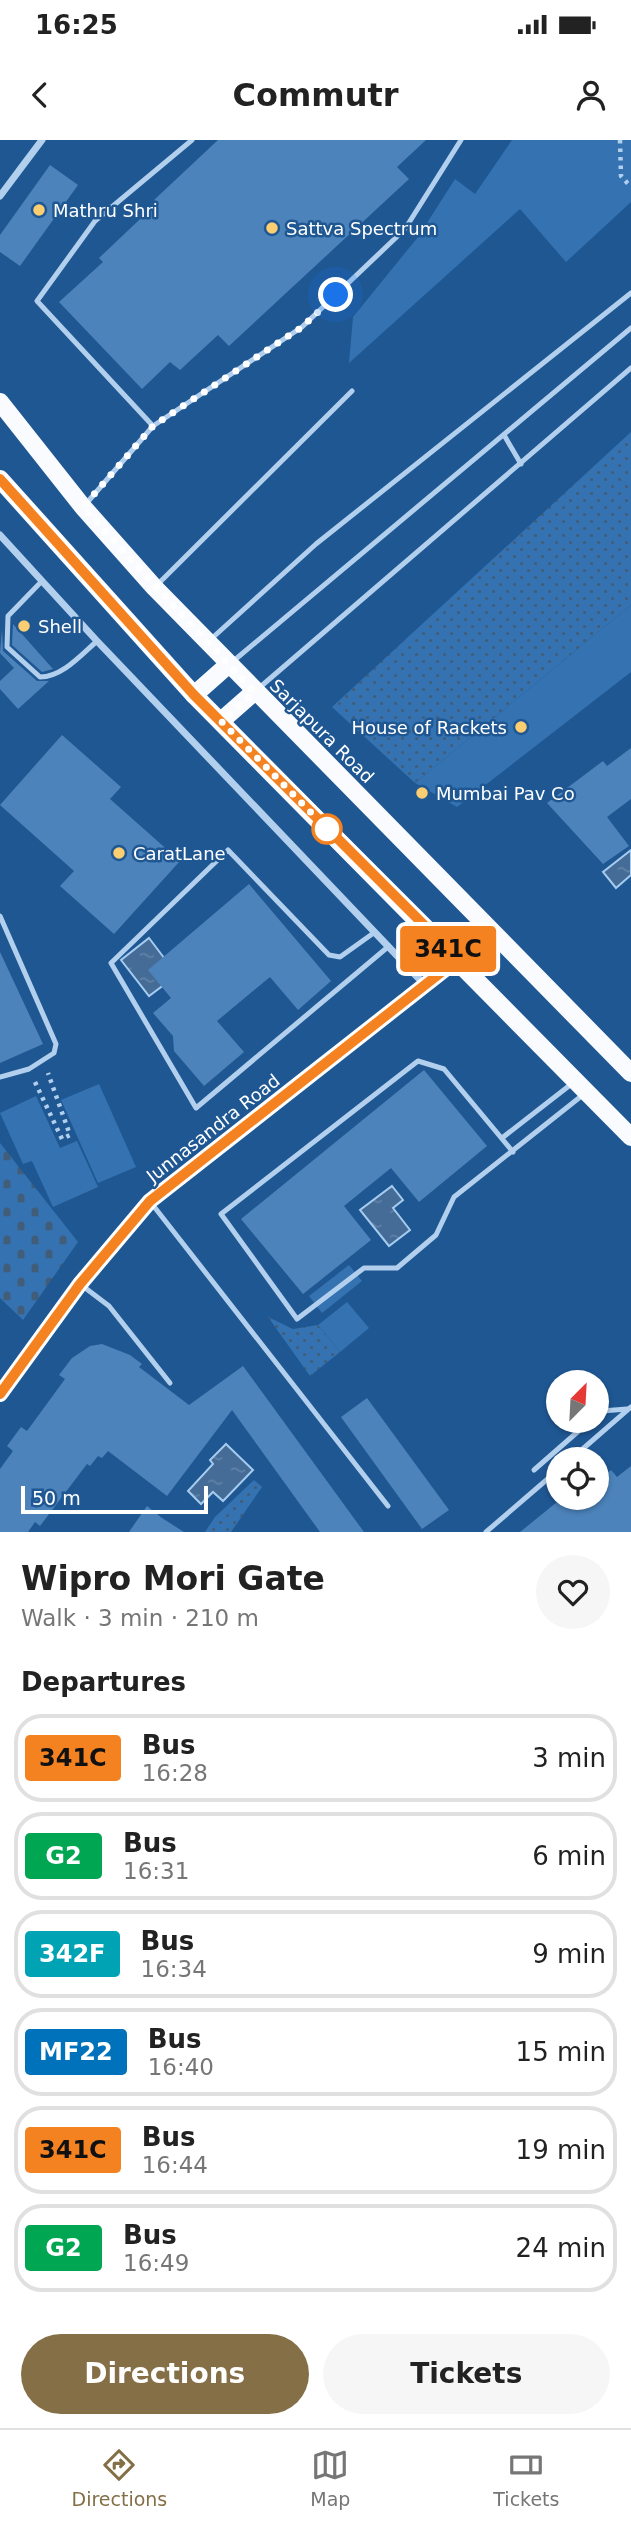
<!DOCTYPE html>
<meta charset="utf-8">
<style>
:root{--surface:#fff;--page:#f6f6f6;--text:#222;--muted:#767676;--line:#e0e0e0;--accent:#846f46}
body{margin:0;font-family:"DejaVu Sans",sans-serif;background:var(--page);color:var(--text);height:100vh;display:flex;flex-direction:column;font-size:26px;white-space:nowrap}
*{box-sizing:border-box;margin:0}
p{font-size:23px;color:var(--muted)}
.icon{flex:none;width:38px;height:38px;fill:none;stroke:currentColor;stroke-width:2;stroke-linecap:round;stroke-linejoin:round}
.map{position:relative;height:1392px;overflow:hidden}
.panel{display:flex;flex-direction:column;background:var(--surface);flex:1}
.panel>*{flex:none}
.badge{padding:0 14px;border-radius:5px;font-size:24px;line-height:46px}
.needle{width:46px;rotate:24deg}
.buttons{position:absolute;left:546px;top:1230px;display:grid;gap:14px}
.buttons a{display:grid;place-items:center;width:63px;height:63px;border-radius:50%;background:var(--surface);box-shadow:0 2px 5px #0004;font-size:35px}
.scale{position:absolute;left:21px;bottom:18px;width:187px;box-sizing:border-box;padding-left:7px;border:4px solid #fff;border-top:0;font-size:19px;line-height:24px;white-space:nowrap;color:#fff;-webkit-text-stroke:5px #1f5793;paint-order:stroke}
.you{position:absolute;width:35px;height:35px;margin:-18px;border:5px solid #fff;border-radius:50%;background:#1a73e8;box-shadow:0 0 0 10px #1a73e833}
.map>.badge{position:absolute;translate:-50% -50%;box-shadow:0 0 0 4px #fff}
h2{padding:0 21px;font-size:26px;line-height:63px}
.round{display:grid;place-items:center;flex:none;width:74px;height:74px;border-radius:37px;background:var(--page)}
.summary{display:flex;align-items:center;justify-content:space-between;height:119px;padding:0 21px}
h1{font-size:33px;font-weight:700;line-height:52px}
.button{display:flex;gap:14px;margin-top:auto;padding:14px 21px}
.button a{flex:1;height:80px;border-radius:42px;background:var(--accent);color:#fff;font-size:28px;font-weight:700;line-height:80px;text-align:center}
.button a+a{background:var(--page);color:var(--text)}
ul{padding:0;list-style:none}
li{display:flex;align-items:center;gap:21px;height:88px;margin:0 14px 10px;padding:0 7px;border:4px solid var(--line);border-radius:28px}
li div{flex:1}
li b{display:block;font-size:26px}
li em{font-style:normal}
li .badge{min-width:77px;font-weight:700;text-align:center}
.status{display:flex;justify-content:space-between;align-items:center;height:49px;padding:0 35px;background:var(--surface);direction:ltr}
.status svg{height:19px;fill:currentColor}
header{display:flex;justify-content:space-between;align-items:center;height:91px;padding:0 21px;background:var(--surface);font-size:32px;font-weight:700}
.tab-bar{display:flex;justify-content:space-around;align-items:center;height:98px;border-top:2px solid var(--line);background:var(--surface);font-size:19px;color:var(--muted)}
.tab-bar a{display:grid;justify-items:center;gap:4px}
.tab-bar .selected{color:var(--accent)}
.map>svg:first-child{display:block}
</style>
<div class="status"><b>16:25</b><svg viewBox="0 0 49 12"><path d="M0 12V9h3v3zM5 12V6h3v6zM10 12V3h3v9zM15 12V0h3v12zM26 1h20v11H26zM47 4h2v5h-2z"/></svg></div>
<header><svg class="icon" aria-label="back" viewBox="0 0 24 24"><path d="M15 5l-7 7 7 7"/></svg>Commutr<svg class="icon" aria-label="person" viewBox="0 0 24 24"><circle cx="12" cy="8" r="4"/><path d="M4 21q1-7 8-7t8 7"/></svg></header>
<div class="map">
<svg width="631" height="1392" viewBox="0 0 631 1392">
<defs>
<pattern id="grass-dots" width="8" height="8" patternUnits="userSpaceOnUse" patternTransform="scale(1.75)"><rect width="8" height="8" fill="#3472b1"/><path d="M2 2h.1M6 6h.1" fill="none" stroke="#415d79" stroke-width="1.8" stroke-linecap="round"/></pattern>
<pattern id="cemetery-stones" width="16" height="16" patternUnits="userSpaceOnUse" patternTransform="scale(1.75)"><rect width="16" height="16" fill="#3472b1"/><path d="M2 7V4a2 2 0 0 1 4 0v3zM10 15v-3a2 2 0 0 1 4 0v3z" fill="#415d79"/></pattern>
<pattern id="water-ripples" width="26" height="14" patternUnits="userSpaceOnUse" patternTransform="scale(1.75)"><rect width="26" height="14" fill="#456c97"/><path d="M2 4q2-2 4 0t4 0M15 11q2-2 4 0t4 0" fill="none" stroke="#6182a7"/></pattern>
</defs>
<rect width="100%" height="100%" fill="#1f5793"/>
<g fill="url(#grass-dots)">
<polygon points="631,292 631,465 415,643 332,567"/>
<polygon points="268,1177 293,1189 318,1185 340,1212 310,1236"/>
<polygon points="254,1340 262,1347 231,1392 205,1392 215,1377"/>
</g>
<polygon fill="url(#cemetery-stones)" points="0,1003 78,1102 23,1180 0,1158"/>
<g fill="#3472b1">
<polygon points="512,0 631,0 631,62 566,122 520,69 349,223 353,177 418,97 455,39 475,54"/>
<polygon points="631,465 631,532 457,667 415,643"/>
<polygon points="99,944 136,1027 98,1043 61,960"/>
<polygon points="36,956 60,1008 77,1001 98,1047 53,1067 32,1021 23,1024 0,973"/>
<polygon points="349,1125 362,1141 322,1173 309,1156"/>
<polygon points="347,1162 369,1188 340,1212 318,1185"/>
</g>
<g fill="url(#water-ripples)" stroke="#a5cbef" stroke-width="2">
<polygon points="631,710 631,735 616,748 603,732"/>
<polygon points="149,798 177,835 149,856 121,820"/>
<polygon points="392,1046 403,1060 393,1068 410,1090 389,1106 360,1070"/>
<polygon points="226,1304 253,1330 223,1361 213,1352 201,1364 188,1351 213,1324 210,1320"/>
</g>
<g fill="#4c83bb">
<polygon points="218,0 426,0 397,27 409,39 229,206 218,195 180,230 170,222 142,249 59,162 103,122 99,118 157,63 154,60"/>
<polygon points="50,25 78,45 20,126 0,112 0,95"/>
<polygon points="13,484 53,529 42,532 12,505"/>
<polygon points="2,490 3,511 37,541 49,541 18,569 0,549 0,541 14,528 0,513"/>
<polygon points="62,595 121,647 110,659 180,721 114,794 60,746 74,731 0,665"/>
<polygon points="631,608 631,659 607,677 629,706 603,724 547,663 603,621 607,626"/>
<polygon points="249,744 331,841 298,870 270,837 217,881 244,912 204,946 174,911 173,896 153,873 171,858 148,830"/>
<polygon points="0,812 43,904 0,923"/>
<polygon points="424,930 487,1006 419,1062 391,1028 344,1066 371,1100 303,1154 241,1079"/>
<polygon points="102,1204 130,1215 142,1224 139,1227 189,1265 243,1226 364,1392 320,1392 232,1270 167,1356 108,1311 102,1318 98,1316 90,1326 87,1324 40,1386 35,1382 28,1392 0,1392 0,1329 13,1311 7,1306 21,1287 27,1291 65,1239 59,1235 72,1218 90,1206"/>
<polygon points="367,1258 449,1370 422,1389 341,1277"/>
<polygon points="631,1326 631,1392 520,1392 562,1358 597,1358 597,1342 611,1330 617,1337"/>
<polygon points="147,1366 162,1378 184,1392 129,1392"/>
</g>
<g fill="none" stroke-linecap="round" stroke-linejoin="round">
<g stroke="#b2d0ee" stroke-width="4.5" stroke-dasharray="3.5 5" stroke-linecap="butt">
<polyline points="620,0 621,36 631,47"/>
<polyline points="35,942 62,999 70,995 48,933"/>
</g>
<g stroke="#b2d0ee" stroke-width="5">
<polyline points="153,286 37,161 95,81 192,0"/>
<polyline points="504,295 521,324"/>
<polyline points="85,365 153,286 302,187 405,89 461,0"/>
<path d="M41 442 8 476 7 507 40 537C62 537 81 515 97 501"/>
<polyline points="158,444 352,251"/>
<polyline points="210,500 316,404 631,153"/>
<polyline points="231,523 631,188"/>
<polyline points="259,548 631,228"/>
<polyline points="0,776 56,904 54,913 29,929 0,937"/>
<polyline points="375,792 340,817 329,815 228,710 111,823 196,968 389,806"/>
<polyline points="502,998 574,942"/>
<polyline points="513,1012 444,929 418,921 221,1074 297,1179 364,1128 397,1128 436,1095 454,1057 584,954"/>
<polyline points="152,1064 388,1366"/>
<polyline points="80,1144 109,1166 170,1243"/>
<polyline points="597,1275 602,1271 627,1269"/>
<polyline points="570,1320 631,1267"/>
<polyline points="534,1330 590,1281"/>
<polyline points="486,1392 558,1330"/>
</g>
<g stroke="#b2d0ee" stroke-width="7">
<polyline points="0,56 42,0"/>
<polyline points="0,395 97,501 425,845"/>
</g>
<polyline stroke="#deecfa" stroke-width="14" points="0,1254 80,1144 150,1061 458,819"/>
<g stroke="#f9fbff" stroke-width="18">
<polyline points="0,262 83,367 154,447 631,933"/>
<polyline points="0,339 194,555 631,997"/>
<polyline points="194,555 229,524"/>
<polyline points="221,581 254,552"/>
</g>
</g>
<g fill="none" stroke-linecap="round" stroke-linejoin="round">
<defs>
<polyline id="line" points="0,339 194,555 458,819 150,1061 80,1144 0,1254"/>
</defs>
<use href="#line" stroke="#fff" stroke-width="16"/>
<use href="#line" stroke="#f58220" stroke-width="10"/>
<polyline stroke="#fff" stroke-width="7" stroke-dasharray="0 12.6" points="327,689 332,694 221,581 254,552 83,367 153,286 302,187 336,155"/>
</g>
<g fill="#fbce72" stroke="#1f5793" stroke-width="2.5">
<circle cx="39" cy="70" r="7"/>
<circle cx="272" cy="88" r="7"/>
<circle cx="24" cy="486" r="7"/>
<circle cx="521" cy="587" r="7"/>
<circle cx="422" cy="653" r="7"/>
<circle cx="119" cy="713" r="7"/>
</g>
<circle fill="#fff" stroke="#f58220" stroke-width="3.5" cx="327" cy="689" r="14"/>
<g text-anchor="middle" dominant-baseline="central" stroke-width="5" stroke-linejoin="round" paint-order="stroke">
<g font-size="18" fill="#fff" stroke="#1f5793" text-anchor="start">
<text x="53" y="70">Mathru Shri</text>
<text x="286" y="88">Sattva Spectrum</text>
<text x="38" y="486">Shell</text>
<text x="507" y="587" text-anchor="end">House of Rackets</text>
<text x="436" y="653">Mumbai Pav Co</text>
<text x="133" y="713">CaratLane</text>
</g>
<g font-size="18" fill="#fff" stroke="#1f5793">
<text transform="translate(322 591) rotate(45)">Sarjapura Road</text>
<text transform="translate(213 988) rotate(-38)">Junnasandra Road</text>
</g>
</g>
</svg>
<div class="buttons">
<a><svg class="needle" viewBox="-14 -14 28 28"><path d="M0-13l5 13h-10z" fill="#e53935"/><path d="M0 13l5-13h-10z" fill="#767676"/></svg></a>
<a><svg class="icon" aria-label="locate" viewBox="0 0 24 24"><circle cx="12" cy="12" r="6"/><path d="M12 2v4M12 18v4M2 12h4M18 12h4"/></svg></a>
</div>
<div class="scale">50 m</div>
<div class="you" style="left:336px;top:155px"></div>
<b class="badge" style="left:448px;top:809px;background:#f58220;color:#111">341C</b>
</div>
<section class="panel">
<div class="summary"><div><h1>Wipro Mori Gate</h1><p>Walk · 3 min · 210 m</p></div><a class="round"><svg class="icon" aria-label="heart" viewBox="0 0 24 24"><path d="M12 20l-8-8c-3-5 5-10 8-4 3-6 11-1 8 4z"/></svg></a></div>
<h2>Departures</h2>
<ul>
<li><span class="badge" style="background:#f58220;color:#111">341C</span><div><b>Bus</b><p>16:28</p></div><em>3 min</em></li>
<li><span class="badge" style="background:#00a651;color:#fff">G2</span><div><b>Bus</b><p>16:31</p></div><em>6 min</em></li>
<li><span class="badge" style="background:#00a3b4;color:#fff">342F</span><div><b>Bus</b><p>16:34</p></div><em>9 min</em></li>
<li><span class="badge" style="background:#0072bc;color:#fff">MF22</span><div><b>Bus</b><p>16:40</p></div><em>15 min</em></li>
<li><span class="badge" style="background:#f58220;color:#111">341C</span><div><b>Bus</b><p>16:44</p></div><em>19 min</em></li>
<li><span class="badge" style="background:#00a651;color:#fff">G2</span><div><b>Bus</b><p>16:49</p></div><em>24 min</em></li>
</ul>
<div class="button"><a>Directions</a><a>Tickets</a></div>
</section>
<nav class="tab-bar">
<a class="selected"><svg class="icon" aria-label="directions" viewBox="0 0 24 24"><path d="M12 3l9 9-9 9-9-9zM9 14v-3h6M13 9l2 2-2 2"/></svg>Directions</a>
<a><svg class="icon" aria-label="map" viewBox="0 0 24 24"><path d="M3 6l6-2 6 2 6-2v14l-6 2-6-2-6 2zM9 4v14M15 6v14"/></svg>Map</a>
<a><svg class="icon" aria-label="tickets" viewBox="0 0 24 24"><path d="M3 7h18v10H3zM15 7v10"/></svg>Tickets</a>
</nav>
